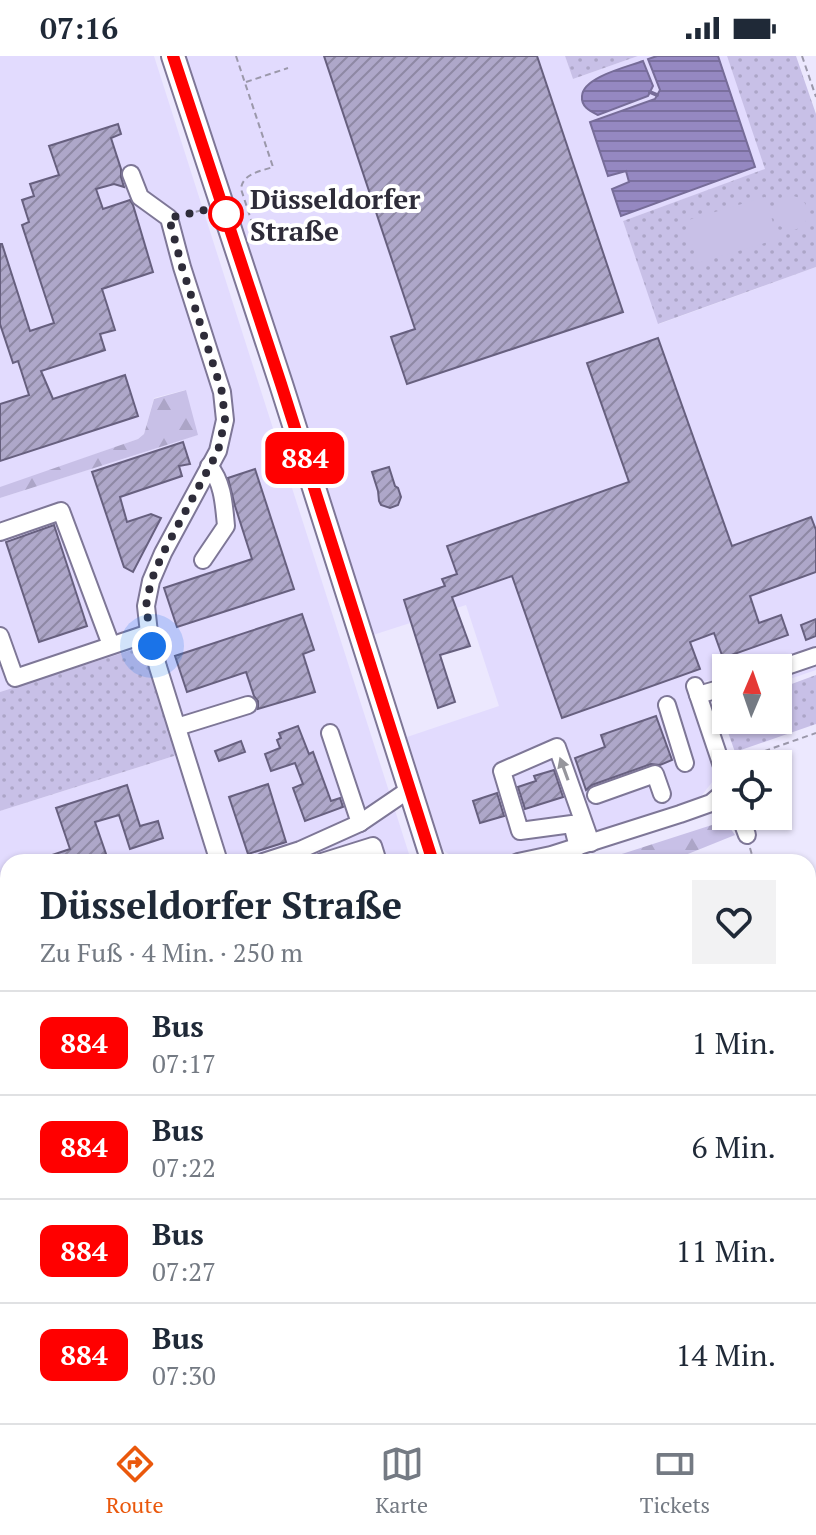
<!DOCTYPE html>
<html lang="de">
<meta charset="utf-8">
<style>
:root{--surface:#fff;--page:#f2f2f3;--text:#1f2937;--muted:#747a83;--line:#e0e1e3;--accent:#ea580c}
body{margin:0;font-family:"PT Serif",serif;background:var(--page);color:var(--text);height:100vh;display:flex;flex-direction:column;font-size:30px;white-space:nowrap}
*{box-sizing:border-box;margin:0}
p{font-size:26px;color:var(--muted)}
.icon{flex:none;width:44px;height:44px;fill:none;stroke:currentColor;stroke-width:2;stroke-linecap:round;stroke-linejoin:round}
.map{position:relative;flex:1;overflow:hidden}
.panel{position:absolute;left:0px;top:798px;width:816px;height:570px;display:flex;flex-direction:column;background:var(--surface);border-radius:24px 24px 0 0;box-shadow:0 2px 6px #0004}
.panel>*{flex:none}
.badge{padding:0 16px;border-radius:12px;font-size:28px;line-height:52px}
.needle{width:52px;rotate:2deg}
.fabs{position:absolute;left:712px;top:598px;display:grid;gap:16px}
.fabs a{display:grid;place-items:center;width:80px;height:80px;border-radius:0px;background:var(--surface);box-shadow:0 2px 6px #0004;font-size:40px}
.you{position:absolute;width:40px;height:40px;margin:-20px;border:6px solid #fff;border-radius:50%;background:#1a73e8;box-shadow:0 0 0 12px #1a73e833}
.map>.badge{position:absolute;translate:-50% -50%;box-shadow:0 0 0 4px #fff}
.round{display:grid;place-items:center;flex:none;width:84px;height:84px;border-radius:0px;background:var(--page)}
.headline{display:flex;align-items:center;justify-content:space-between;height:136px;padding:0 40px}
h1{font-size:38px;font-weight:600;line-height:60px}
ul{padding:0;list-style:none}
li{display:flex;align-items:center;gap:24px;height:104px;padding:0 40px;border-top:2px solid var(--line)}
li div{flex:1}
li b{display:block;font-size:30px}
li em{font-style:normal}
li .badge{min-width:88px;font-weight:700;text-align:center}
.status{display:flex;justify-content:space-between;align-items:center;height:56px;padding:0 40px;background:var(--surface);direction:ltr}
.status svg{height:22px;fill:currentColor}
.dock{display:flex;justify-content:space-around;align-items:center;height:112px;border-top:2px solid var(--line);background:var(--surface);font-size:22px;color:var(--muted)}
.dock a{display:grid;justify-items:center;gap:4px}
.dock .active{color:var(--accent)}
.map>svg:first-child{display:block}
</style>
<div class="status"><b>07:16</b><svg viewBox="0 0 49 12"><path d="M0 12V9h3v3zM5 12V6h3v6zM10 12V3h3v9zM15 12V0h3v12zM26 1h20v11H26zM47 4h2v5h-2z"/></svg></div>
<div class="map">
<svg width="816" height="1367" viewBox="0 0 816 1367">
<defs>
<pattern id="grass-dots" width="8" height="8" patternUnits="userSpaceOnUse" patternTransform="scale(2)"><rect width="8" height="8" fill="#c8c0e7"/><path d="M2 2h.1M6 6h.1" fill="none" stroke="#aca5c7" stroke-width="1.8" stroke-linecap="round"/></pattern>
<pattern id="forest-firs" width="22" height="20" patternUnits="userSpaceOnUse" patternTransform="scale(2)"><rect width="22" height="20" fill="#c8c0e7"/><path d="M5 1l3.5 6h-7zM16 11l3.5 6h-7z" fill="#aca5c7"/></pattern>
<pattern id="park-tufts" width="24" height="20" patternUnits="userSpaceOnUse" patternTransform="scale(2)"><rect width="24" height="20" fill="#c8c0e7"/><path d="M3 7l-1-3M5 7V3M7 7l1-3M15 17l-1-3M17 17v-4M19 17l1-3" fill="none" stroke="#aca5c7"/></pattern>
<pattern id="water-rules" width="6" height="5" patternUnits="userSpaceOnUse" patternTransform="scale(2)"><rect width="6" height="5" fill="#9588c1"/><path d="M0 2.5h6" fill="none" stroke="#7a6f9e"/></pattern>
<pattern id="building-hatch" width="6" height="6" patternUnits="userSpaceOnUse" patternTransform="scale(2)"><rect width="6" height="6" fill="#aea7c9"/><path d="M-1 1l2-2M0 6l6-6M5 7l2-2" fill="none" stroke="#8e88a4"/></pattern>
</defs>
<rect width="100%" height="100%" fill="#ece8fe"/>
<g fill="#e2dbfe">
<polygon points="0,0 154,0 409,798 408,806 8,806 8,893 0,890 0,755 174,700 141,591 0,636 0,442 197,379 185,334 154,342 144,378 138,383 0,432"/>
<polygon points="185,0 565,0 573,23 638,0 727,0 766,113 623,165 659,268 816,211 816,614 778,627 778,612 726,612 726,646 717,649 709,624 690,631 713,709 713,725 699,743 530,796 481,806 460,806 443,794 407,681 499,650 466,549 373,579"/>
<polygon points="808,1007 810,1007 816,1026 816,1079 808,1082"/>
<polygon points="205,1360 648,1360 651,1367 208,1367"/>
</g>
<g fill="url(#grass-dots)">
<polygon points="565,0 638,0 573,23"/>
<polygon points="727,0 796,0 816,58 816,211 658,268 623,165 765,113"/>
<polygon points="141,591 178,696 174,700 0,755 0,636"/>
<polygon points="816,619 816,668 735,696 720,654 726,652 726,664 778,664 778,633"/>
<polygon points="0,1325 8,1330 8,1360 55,1360 66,1367 0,1367"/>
</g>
<g fill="url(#forest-firs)">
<polygon points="186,334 198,379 0,442 0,431 138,383 144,378 154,343"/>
<polygon points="715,768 728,769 735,779 668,806 597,806"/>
<polygon points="816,1079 816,1367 808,1360 808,1082"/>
</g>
<polygon fill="url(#park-tufts)" points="816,1219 816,1367 687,1367 684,1360 808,1360 808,1222"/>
<g fill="#c8c0e7">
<circle cx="791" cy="157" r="17"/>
<polygon points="765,141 778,183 698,207 685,165"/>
</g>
<g fill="url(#water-rules)" stroke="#766c98" stroke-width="2">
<polygon points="657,0 718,0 755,111 621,160 612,133 629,126 626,115 608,120 590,66 655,43 660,34 648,3"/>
<path d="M643 5 653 30 648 40 598 59C590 55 581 51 582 40 583 21 627 11 643 5Z"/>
</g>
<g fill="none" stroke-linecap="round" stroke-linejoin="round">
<polyline stroke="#766c98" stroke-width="4" points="650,36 657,39"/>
</g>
<g fill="url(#building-hatch)" stroke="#67607f" stroke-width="2">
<polygon points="324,0 537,0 623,256 407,328 391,281 415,273"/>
<polygon points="118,68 121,78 111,82 121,113 121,121 124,131 114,128 96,133 103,153 130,144 133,149 153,216 102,233 115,274 100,278 105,294 41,315 53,343 125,319 138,360 0,405 0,348 29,339 18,305 13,307 0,268 0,188 2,188 30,275 54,267 22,169 29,166 22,144 34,140 30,128 59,119 49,90"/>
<polygon points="658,282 732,490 811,461 816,474 816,516 750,540 759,567 781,559 788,579 723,602 714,577 690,586 700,613 562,662 512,520 452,541 470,590 440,599 455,646 438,652 404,544 445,530 442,523 457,518 447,490 629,426 587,307"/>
<polygon points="183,386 190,408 179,410 182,420 120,441 127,466 151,458 161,462 133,516 124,511 92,416"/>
<polygon points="389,411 395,430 398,432 401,441 398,449 390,452 381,449 379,445 378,435 372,416"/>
<polygon points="255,413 294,533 177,571 164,532 252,503 235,450 228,422"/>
<polygon points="54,469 87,570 39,586 6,486"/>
<polygon points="302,558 314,594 303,598 315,636 258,653 258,645 254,640 246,616 187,636 175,600"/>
<polygon points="816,563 816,580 806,584 801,569"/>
<polygon points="656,660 672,704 660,709 651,708 592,729 586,734 575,702 605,691 601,679"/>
<polygon points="298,670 309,698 313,696 331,745 340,742 343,751 305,765 293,732 303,728 295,707 271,715 265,698 280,692 277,684 281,682 279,677"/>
<polygon points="241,685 245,696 219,705 215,695"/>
<polygon points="554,714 563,741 525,753 518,731 536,725 534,720"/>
<polygon points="268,728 286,786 248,798 229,741"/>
<polygon points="127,729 140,770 158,765 163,782 130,793 119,759 95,766 106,798 83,806 38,806 37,804 70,793 56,752"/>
<polygon points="497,737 504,760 480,767 473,745"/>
</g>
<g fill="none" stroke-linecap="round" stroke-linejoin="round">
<defs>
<g id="minor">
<polyline points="131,118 140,141 169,162 182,211 222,336 225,364 218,395 163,497 151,525 146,550 149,577 158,611 219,806"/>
<polyline points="0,476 61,455 111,589"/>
<path d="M203 504 226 470C224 449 223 426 209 410"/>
<polyline points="0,580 15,622 149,577"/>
<polyline points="778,613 816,600"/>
<polyline points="695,630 726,722"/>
<polyline points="698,639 726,631"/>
<polyline points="667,649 685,707"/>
<polyline points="177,671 248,649"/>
<polyline points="330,677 360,767"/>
<polyline points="596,739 655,718 662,738"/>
<polyline points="740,760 747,779"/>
<polyline points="578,791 572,768 520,775 502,715 557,691 591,787"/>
<polyline points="263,806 300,794 360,767 410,733"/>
<polyline points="322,806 373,790 378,806"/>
<polyline points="518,806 551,799 680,758 711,747 724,736 726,731"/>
<polyline points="0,899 8,903"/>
</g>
<g id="major">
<polyline points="173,0 281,328 433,806"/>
<polyline points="670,1360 674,1367"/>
</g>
</defs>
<use href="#minor" stroke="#7e7797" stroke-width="20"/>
<use href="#major" stroke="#7e7797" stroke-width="26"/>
<g stroke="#9b98aa" stroke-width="2" stroke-dasharray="6 4" stroke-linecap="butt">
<path d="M236 0 273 111C261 115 242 118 241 133L257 182 255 189"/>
<polyline points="802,0 816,41"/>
<polyline points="246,26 288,12"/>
<polyline points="186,158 203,154"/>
<polyline points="736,705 816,677"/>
<polyline points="750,792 754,806"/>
<polyline points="808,980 816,1005"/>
</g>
<use href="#minor" stroke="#fff" stroke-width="16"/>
<use href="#major" stroke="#fff" stroke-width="22"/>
</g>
<defs><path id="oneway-solid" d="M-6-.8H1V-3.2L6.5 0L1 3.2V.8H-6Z" transform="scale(2)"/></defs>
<use fill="#96969c" href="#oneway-solid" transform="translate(564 713) rotate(-110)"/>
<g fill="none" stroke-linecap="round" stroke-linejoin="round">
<defs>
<polyline id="line" points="173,0 281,328 433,806"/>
</defs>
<use href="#line" stroke="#fff" stroke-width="18"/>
<use href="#line" stroke="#f00" stroke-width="12"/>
<polyline stroke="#2e2c39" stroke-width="8" stroke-dasharray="0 14.4" points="152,590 146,550 151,525 163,497 218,395 225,364 222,336 182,211 169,162 209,153 226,158"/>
</g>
<circle fill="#fff" stroke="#f00" stroke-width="4" cx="226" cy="158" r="16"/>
<g text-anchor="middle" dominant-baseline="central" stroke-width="8" stroke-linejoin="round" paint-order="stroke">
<g font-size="28" font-weight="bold" fill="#2e2c39" stroke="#fff" text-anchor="start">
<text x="250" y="142">Düsseldorfer<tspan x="250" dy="32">Straße</tspan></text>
</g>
</g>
</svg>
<div class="fabs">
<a><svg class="needle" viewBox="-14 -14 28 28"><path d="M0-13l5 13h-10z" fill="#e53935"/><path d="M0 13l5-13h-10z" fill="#747a83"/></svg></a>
<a><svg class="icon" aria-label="locate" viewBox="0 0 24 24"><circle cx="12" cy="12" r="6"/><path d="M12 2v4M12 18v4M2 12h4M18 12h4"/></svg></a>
</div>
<div class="you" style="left:152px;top:590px"></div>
<b class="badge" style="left:305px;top:402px;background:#f00;color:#fff">884</b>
<section class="panel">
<div class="headline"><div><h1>Düsseldorfer Straße</h1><p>Zu Fuß · 4 Min. · 250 m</p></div><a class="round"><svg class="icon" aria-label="heart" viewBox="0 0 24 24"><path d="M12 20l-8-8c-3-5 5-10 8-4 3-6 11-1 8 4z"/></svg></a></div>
<ul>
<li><span class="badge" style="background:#f00;color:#fff">884</span><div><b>Bus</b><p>07:17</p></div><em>1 Min.</em></li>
<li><span class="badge" style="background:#f00;color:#fff">884</span><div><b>Bus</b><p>07:22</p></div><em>6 Min.</em></li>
<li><span class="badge" style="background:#f00;color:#fff">884</span><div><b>Bus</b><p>07:27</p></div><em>11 Min.</em></li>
<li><span class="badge" style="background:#f00;color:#fff">884</span><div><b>Bus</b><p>07:30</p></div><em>14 Min.</em></li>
</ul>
</section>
</div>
<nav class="dock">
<a class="active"><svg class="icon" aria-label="directions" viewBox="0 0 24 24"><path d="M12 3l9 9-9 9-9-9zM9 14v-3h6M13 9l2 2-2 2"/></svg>Route</a>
<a><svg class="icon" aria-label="map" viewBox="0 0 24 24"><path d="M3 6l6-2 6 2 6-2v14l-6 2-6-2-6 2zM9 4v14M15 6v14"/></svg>Karte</a>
<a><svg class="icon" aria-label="tickets" viewBox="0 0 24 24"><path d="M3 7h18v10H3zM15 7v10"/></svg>Tickets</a>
</nav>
